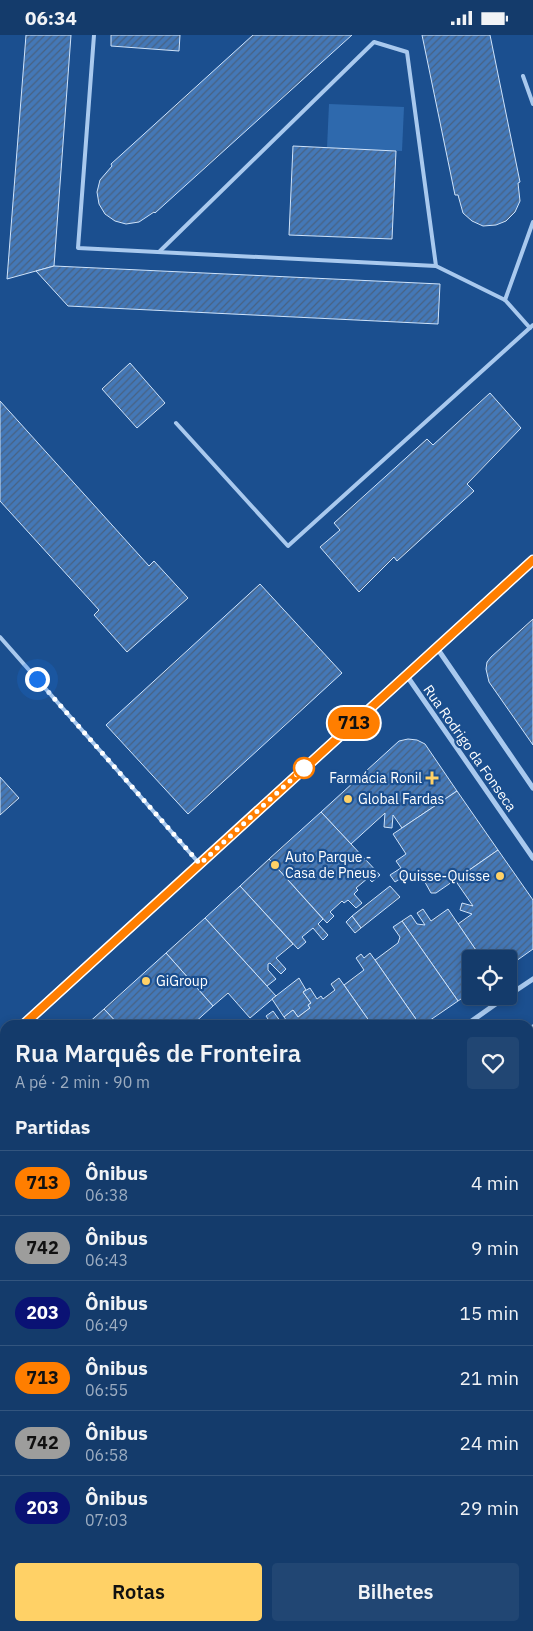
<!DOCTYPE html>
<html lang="pt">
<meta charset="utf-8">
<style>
:root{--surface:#143b6b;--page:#214673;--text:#f1f3f6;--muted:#9dadc1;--line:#33557e;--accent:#ffd166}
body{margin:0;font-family:"IBM Plex Sans",sans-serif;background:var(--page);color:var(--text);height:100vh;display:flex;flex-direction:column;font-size:19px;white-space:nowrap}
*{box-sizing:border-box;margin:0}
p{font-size:16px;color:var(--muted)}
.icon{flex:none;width:28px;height:28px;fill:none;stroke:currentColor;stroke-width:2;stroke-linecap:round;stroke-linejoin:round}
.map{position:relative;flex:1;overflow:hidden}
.details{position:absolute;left:0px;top:985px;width:534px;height:611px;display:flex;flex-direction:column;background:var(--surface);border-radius:15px 15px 0 0;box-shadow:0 2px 8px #0003,0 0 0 1px var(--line)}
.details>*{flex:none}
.badge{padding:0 10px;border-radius:16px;font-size:18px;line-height:32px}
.controls{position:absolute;left:462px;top:915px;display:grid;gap:10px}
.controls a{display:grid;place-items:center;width:55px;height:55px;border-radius:5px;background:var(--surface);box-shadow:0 2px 8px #0003,0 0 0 1px var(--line);font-size:25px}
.you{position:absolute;width:25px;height:25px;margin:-12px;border:4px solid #fff;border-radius:50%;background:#1a73e8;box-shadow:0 0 0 8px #1a73e833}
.map>.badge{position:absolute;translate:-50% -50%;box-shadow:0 0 0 2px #fff}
h2{padding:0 15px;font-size:19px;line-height:45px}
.round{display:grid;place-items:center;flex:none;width:52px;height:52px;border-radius:5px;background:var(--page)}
.headline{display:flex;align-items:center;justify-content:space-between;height:85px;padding:0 15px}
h1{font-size:24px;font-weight:600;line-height:38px}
.cta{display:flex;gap:10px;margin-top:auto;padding:10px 15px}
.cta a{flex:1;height:58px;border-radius:5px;background:var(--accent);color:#111;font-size:20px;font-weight:600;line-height:58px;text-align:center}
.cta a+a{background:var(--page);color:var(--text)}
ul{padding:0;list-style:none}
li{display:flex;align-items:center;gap:15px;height:65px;padding:0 15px;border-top:1px solid var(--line)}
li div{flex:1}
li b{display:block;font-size:19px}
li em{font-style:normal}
li .badge{min-width:55px;font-weight:700;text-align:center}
.status{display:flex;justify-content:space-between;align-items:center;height:35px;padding:0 25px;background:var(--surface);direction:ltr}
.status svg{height:14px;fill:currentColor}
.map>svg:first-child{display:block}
</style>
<div class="status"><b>06:34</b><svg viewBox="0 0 49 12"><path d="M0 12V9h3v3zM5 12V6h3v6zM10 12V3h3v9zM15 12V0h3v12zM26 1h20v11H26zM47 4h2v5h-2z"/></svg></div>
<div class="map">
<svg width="533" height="1596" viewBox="0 0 533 1596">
<defs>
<pattern id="building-hatch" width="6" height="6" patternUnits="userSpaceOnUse" patternTransform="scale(1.25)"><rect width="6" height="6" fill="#4478b7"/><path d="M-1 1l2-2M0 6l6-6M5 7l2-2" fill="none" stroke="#486282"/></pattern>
</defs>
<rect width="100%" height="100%" fill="#1b4f8f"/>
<polygon fill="#2e69ad" points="329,69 404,72 402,116 327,113"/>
<g fill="url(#building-hatch)" stroke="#cfe3fa">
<polygon points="26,0 71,0 54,231 7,244"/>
<polygon points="111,0 180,0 179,16 111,11"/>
<polygon points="253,0 352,0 155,178 154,177 139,187 126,189 115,186 105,179 99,169 97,157 100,145 112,131 111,129"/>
<polygon points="422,0 490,0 520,147 518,148 520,166 515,177 506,186 496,190 483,191 472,186 463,178 458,160 455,160"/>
<polygon points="293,111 396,116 392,204 289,200"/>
<polygon points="54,231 440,249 438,289 68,271 36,236"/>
<polygon points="130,328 165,368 137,393 102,354"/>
<polygon points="490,358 521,393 467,449 474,456 397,526 394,522 359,557 320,512 340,495 334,488 427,404 433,410"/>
<polygon points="0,366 149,531 154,526 188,563 127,617 94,580 99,575 0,466"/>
<polygon points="260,549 342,638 188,779 106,690"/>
<polygon points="533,584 533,710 489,647 486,634 487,627 491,622"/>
<polygon points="408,704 417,705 425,709 457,756 402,793 393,780 392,793 384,792 385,778 351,809 321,777 399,706"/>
<polygon points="0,742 19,763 0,780"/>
<polygon points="457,756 498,815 436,858 431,858 421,840 411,846 406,840 395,847 390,840 401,833 396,826 406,819 393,799"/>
<polygon points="321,777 380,840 372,847 368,843 356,853 358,855 354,859 362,868 356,873 348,865 344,868 342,866 330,877 334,881 327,888 269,824"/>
<polygon points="498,815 533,865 533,914 509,931 509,924 482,924 458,889 472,879 460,875 462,868 473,871 455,845"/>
<polygon points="269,824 323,884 318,889 328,900 323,905 313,893 302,902 306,907 298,914 240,851"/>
<polygon points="240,851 293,909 276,923 286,934 281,939 270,928 268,929 268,935 276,944 267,951 205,883"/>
<polygon points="390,851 400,862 361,893 352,881"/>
<polygon points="423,874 431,886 448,874 482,924 471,924 471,957 458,966 402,886 411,880 417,889 425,890 417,878"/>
<polygon points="352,881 361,893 355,898 346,887"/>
<polygon points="205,883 276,961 250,983 228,958 213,971 166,918"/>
<polygon points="402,886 458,966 423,990 420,990 375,925 398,908 400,902 393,892"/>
<polygon points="166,918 213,971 192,990 119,990 104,974"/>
<polygon points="370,918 375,925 420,990 372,990 344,950 364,935 356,923 361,919 364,923"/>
<polygon points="299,943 306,955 303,957 311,968 308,970 310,973 298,982 293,975 284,982 272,964"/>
<polygon points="339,943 372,990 290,990 284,982 293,975 298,982 310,973 308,970 311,968 303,957 310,953 317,964 321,961 323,964 335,955 331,949"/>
<polygon points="104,974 119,990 86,990"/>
<polygon points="273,976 283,990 272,990 266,981"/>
<polygon points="533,1021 533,1097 531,1098 529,1095 529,1024"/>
<polygon points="529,1095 533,1101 533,1112 529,1115"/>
<polygon points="533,1344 533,1453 529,1456 529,1347"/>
<polygon points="533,1560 533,1596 483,1596 488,1591 529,1591 529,1563"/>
</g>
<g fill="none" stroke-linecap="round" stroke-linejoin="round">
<g stroke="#a9c9ee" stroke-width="4">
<polyline points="94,0 78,213 436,231 505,265 530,293"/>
<polyline points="523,41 533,69"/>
<polyline points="159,217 374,7 407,17 436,231"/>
<polyline points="505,265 533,187"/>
<polyline points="176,388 288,511 533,290"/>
<polyline points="0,602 198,827"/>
</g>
<g stroke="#a9c9ee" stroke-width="5">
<polyline points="437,613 533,753"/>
<polyline points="407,641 533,823"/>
<polyline points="509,960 533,944"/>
<polyline points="466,990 507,961"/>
<polyline points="529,995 533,992"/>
<polyline points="529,1485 533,1482"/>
<polyline points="529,1533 533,1530"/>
<polyline points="368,1596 375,1591"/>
<polyline points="438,1596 445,1591"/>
</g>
<g stroke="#d6e6fa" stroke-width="10">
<polyline points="23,990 533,525"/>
<polyline points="0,1011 5,1007"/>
<polyline points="0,1041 5,1047"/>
<polyline points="0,1162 5,1162"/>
<polyline points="0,1212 5,1213"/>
<polyline points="0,1248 5,1249"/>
<polyline points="333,1591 337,1596"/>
<polyline points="411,1591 415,1596"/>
</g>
</g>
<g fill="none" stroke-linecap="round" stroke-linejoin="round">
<defs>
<polyline id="line" points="23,990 533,525"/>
</defs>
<use href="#line" stroke="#fff" stroke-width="11"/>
<use href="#line" stroke="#ff7e00" stroke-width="8"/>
<polyline stroke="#fff" stroke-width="5" stroke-dasharray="0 9" points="37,644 200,829 304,733"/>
</g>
<circle fill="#fff" stroke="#ff7e00" stroke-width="2.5" cx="304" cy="733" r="10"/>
<g fill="#ffd166" stroke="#1b4f8f" stroke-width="2">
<path d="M429.5 735.5h5v5h5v5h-5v5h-5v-5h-5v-5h5z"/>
<circle cx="348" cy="764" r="5"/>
<circle cx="275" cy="830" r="5"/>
<circle cx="500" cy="841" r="5"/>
<circle cx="146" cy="946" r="5"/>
</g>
<g text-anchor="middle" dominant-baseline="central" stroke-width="4.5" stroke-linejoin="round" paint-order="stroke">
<g font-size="14" fill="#fff" stroke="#1b4f8f">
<text transform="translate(470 713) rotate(55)">Rua Rodrigo da Fonseca</text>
</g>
<g font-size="14" fill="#fff" stroke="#1b4f8f" text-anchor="start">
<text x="422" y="743" text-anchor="end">Farmácia Ronil</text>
<text x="358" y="764">Global Fardas</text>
<text x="285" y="822">Auto Parque -<tspan x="285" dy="16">Casa de Pneus</tspan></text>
<text x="490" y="841" text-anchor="end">Quisse-Quisse</text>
<text x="156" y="946">GiGroup</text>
</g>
</g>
</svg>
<div class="controls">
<a><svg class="icon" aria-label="locate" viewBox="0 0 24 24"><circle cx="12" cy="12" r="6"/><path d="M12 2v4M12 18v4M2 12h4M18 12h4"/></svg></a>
</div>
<div class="you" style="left:37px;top:644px"></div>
<b class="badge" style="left:354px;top:688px;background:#ff7e00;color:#111">713</b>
<section class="details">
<div class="headline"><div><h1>Rua Marquês de Fronteira</h1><p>A pé · 2 min · 90 m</p></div><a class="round"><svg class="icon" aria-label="heart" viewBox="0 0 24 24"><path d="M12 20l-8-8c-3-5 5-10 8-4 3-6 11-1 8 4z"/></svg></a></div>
<h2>Partidas</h2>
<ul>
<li><span class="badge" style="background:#ff7e00;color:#111">713</span><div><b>Ônibus</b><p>06:38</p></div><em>4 min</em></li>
<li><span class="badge" style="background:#9d9d9c;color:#111">742</span><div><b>Ônibus</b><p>06:43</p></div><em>9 min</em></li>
<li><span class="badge" style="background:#0a1274;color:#fff">203</span><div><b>Ônibus</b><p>06:49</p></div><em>15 min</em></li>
<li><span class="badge" style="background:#ff7e00;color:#111">713</span><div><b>Ônibus</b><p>06:55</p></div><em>21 min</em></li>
<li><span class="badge" style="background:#9d9d9c;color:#111">742</span><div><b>Ônibus</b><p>06:58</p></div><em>24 min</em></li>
<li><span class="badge" style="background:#0a1274;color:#fff">203</span><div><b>Ônibus</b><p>07:03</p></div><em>29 min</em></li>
</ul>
<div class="cta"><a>Rotas</a><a>Bilhetes</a></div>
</section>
</div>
